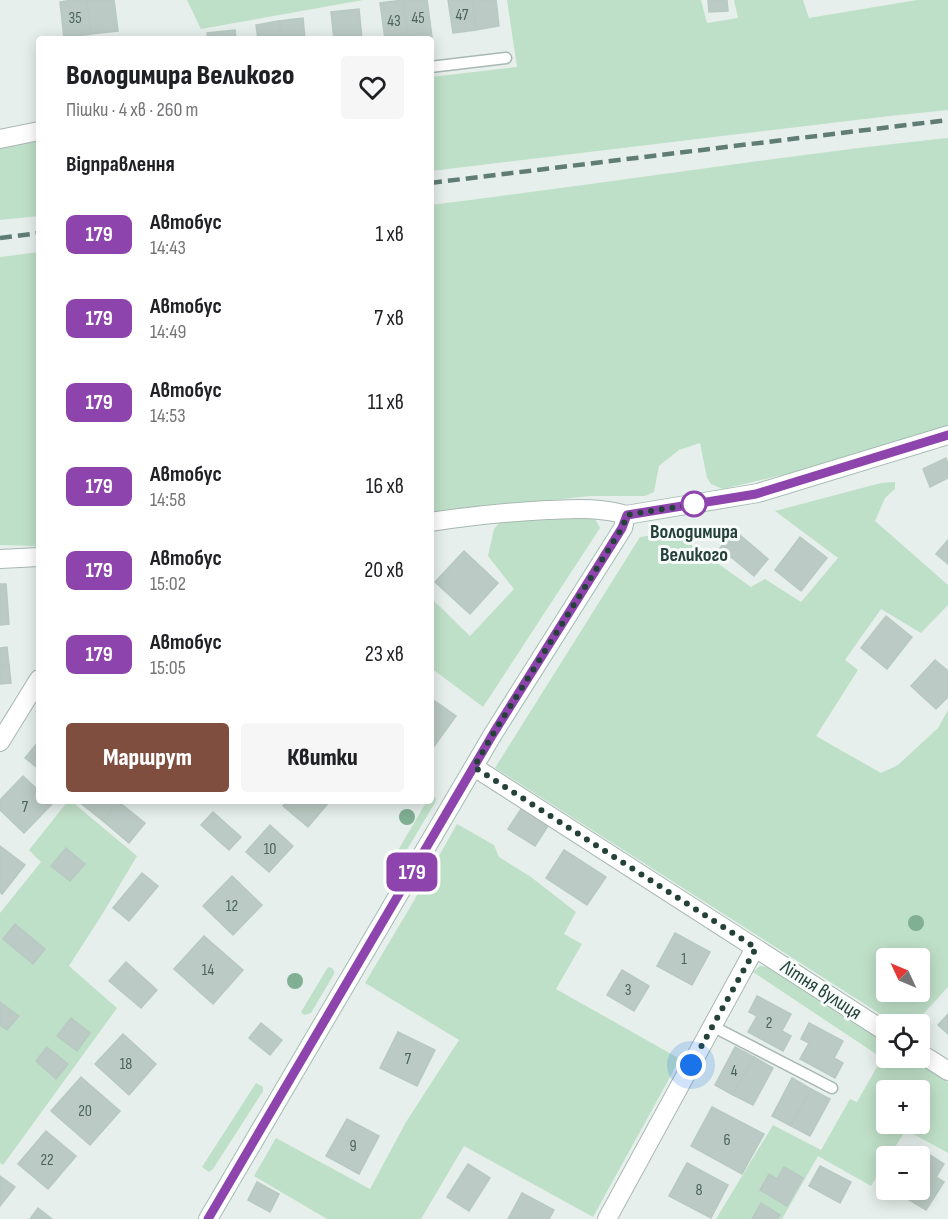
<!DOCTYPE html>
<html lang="uk">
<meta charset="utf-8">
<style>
:root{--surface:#fff;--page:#f6f6f6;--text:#202124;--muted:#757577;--accent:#7f4e3f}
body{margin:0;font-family:"Sofia Sans Condensed",sans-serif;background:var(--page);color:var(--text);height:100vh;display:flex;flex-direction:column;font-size:22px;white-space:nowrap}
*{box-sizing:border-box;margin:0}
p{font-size:20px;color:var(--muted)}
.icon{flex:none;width:33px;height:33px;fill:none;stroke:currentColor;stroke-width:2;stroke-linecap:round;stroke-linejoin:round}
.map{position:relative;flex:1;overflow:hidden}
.drawer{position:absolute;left:36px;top:36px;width:398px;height:768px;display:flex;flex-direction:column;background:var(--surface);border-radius:6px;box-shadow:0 3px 15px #0003}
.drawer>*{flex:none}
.badge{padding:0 12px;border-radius:9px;font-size:21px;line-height:39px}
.needle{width:39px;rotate:314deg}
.tools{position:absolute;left:876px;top:948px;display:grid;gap:12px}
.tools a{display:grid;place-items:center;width:54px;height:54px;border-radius:6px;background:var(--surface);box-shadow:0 3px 15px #0003;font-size:30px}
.you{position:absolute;width:30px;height:30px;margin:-15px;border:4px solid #fff;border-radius:50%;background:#1a73e8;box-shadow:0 0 0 9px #1a73e833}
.map>.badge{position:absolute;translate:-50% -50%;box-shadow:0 0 0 3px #fff}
h2{padding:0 30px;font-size:22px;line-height:54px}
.round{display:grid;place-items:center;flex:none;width:63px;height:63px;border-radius:6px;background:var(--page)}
.overview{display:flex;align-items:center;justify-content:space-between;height:102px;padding:0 30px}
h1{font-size:28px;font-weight:800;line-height:45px}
.action{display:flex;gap:12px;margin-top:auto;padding:12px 30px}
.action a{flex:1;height:69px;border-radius:6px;background:var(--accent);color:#fff;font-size:24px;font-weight:800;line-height:69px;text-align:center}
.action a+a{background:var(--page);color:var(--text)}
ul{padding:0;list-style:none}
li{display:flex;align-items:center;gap:18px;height:84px;padding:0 30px}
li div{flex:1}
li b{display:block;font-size:22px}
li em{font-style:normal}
li .badge{min-width:66px;font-weight:700;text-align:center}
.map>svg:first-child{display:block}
</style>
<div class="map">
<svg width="948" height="1219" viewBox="0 0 948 1219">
<rect width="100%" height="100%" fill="#e6efeb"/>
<g fill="#bfe0c8" fill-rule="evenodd">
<polygon points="187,0 363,0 201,29"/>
<polygon points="507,0 701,0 707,23 738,18 734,0 803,0 809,18 917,0 948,0 948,110 890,116 431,171 431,77 517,67"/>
<path d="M948 138V427L833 463 723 489 711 484 707 478 700 443 679 450 659 466 654 492 645 496H590L431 513 430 205C603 184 775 156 948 138Z"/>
<polygon points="39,139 39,216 0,220 0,148"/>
<polygon points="39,252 39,546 0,545 0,257"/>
<path d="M895 482V489L885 498 875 521 948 585V605L921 633 881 609 845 660 858 670 816 736 881 773 898 765 938 728 948 710V987L914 1024H896L495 768 640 537 687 530 686 541 751 587 765 579 801 602 838 558 775 511 881 483ZM886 958H920V992H886Z"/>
<polygon points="594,517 600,528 483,707 431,668 430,600 432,599 470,636 514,589 488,556 494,529 501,521"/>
<polygon points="431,794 436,798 436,801 396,868 393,870 387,869 427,801 430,801"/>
<polygon points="68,801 71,801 137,856 103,913 69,966 117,1008 3,1165 0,1163 0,913 41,862 29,850"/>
<polygon points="457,824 494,845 499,857 531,877 576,912 564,934 582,944 556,989 680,1059 593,1217 464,1146 421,1219 327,1219 254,1176 276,1138 370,1189 406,1122 459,1040 365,983 412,904"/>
<path d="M760 966 767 967 886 1043V1058H910L948 1082V1153L906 1130 889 1156H886V1161L871 1186 818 1156 782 1219H716L773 1125 821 1150 850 1099 857 1102 882 1058 753 972ZM886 1090H920V1124H886Z"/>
<polygon points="328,967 332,968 334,971 334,974 311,1013 304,1015 301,1012"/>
<polygon points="256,1083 263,1087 263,1091 213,1169 209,1172 202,1167"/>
</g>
<g fill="#bbcac4" stroke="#b8c9c2" stroke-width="1.5">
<polygon points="72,0 87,0 91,34 64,38 60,2"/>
<polygon points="87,0 114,0 118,31 91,34"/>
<polygon points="403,0 427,0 432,37 408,39"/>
<polygon points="403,0 408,39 385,39 380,3"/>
<polygon points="448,0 472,0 476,30 453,33"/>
<polygon points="472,0 496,0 499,26 476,30"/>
<polygon points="708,0 727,0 728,11 709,12"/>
<polygon points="359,9 362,39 334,39 331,12"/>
<polygon points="303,18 305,39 281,39 279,21"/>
<polygon points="279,21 281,39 258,39 256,25"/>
<polygon points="235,30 236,39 208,39 207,33"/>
<polygon points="946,458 948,465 948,478 930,487 923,469"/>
<polygon points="735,531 768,559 754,576 720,548"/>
<polygon points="800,537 827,558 801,591 775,570"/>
<polygon points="948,540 948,564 936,554"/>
<polygon points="464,551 498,583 470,614 435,582"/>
<polygon points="0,584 6,584 9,624 0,625"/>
<polygon points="886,616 912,637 887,669 861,648"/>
<polygon points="7,647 9,665 0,666 0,648"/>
<polygon points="935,660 948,671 948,697 936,709 911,686"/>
<polygon points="9,665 11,683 0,684 0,666"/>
<polygon points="432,699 456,716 430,752 430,702"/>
<polygon points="39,741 39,769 25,758"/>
<polygon points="23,776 39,791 39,801 49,801 52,804 24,833 0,810 0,800"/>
<polygon points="78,801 118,801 119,802 103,821"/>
<polygon points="287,801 330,801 308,827 283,806"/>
<polygon points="119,802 145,823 129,843 103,821"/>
<polygon points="521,809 548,826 535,846 508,829"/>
<polygon points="213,812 241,837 229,850 201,825"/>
<polygon points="270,825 293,846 269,872 246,852"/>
<polygon points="0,846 25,865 2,894 0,892"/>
<polygon points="66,848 85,864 70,881 51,866"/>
<polygon points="564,850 606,877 587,905 546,878"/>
<polygon points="142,873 158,886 129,921 113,908"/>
<polygon points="232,876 262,905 233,935 203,906"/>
<polygon points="15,924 45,949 33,964 3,939"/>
<polygon points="675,933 710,952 692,985 657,966"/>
<polygon points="204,936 243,970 213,1004 174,969"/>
<polygon points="126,962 157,990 141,1008 109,981"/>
<polygon points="622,970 649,986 634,1011 607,995"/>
<polygon points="757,996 791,1014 782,1031 791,1036 783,1051 748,1032 757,1016 749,1012"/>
<polygon points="0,1002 19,1016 7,1030 0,1025"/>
<polygon points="948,1014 948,1034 938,1025"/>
<polygon points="71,1018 90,1033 77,1051 57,1036"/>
<polygon points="261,1023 282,1040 270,1055 249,1038"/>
<polygon points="809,1023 843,1041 834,1058 843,1063 835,1078 800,1059 809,1043 801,1039"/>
<polygon points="398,1032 435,1050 417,1086 380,1068"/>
<polygon points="123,1034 156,1064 129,1095 95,1064"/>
<polygon points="47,1047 68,1064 56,1079 36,1061"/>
<polygon points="735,1047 754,1057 733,1095 715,1085"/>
<polygon points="754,1057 773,1068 753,1105 733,1095"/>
<polygon points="81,1077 120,1111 90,1145 51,1111"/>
<polygon points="792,1078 811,1089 791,1126 772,1116"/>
<polygon points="811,1089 830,1099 810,1136 791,1126"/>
<polygon points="712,1107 764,1134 742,1174 691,1146"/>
<polygon points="347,1119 379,1136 359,1174 326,1156"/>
<polygon points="46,1131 76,1156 48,1189 18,1164"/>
<polygon points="925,1152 944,1164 936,1177 944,1182 926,1210 896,1192 897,1190 920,1190 920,1161"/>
<polygon points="687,1163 728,1185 711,1218 669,1196"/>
<polygon points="468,1164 490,1178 469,1211 447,1197"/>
<polygon points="820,1166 851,1182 840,1203 809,1186"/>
<polygon points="784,1167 803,1178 787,1206 760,1190 769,1174 777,1179"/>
<polygon points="0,1176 15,1187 0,1206"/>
<polygon points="257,1182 279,1194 270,1212 248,1200"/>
<polygon points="522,1193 554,1210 549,1219 508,1219"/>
<polygon points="761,1203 780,1215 777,1219 752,1219"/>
<polygon points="38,1208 52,1219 30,1219"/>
</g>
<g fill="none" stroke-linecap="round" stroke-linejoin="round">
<defs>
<g id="service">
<polyline points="430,67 506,58"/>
<polyline points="712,1026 832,1088"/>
</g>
<g id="minor">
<polyline points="0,139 39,131"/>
<polyline points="0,742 39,679"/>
<polyline points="474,767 886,1032"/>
<polyline points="920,1053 948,1071"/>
<polyline points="607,1219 755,948"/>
</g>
<g id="tertiary">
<path d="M430 522C470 516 508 512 547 510 575 509 599 507 626 515"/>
<polyline points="0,559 39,557"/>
</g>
<polyline id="secondary" points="208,1219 493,734 623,528 626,515 758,493 948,435"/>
</defs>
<use href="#service" stroke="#a8b8b2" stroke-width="13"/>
<use href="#minor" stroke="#a8b8b2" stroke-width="20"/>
<use href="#tertiary" stroke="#a8b8b2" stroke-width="20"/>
<use href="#secondary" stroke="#a4bbb3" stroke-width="20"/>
<use href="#service" stroke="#fff" stroke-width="10"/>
<use href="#minor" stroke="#fff" stroke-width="18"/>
<use href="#tertiary" stroke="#fff" stroke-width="18"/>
<use href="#secondary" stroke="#fff" stroke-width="18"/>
<g stroke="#5f7d75" stroke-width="4.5" stroke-dasharray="12 6" stroke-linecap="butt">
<polyline points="430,183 948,120"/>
<polyline points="0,238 39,233"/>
</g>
</g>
<g fill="#80af93">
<circle cx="407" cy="817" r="8"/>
<circle cx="916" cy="923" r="8"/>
<circle cx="295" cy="981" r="8"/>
</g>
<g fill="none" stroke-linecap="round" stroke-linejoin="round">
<defs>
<polyline id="line" points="208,1219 493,734 622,528 627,515 756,494 948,435"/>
</defs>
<use href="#line" stroke="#fff" stroke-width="14"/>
<use href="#line" stroke="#8e44ad" stroke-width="9"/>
<polyline stroke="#24423a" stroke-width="6" stroke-dasharray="0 10.8" points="691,1065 756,948 474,767 493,734 622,528 627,515 701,503 694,504"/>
</g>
<circle fill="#fff" stroke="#8e44ad" stroke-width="3" cx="694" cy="504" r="12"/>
<g text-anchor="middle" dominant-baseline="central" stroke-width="6" stroke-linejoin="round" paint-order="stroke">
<g font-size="16" fill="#4a645c">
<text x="462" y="15">47</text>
<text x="75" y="18">35</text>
<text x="418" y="18">45</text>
<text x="394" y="21">43</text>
<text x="25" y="807">7</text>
<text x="270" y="849">10</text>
<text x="232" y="906">12</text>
<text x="684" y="959">1</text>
<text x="208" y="970">14</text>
<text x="628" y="990">3</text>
<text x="769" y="1023">2</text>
<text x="408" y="1059">7</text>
<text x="126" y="1064">18</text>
<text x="734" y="1071">4</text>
<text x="85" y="1111">20</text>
<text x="727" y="1140">6</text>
<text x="353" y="1146">9</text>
<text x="47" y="1160">22</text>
<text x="699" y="1190">8</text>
</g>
<g font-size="20" font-weight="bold" fill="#24423a" stroke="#f7fbf9">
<text x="694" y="532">Володимира<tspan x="694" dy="23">Великого</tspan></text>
</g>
<g font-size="20" fill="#24423a" stroke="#f7fbf9">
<text transform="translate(821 990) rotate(33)">Літня вулиця</text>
</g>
</g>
</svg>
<div class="tools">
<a><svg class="needle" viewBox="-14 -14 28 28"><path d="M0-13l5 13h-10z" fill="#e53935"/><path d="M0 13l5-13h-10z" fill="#757577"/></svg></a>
<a><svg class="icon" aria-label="locate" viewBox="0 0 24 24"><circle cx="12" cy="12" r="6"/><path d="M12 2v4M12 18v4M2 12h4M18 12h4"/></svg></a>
<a>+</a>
<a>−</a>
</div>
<div class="you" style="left:691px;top:1065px"></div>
<b class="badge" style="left:412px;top:872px;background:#8e44ad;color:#fff">179</b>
<section class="drawer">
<div class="overview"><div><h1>Володимира Великого</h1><p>Пішки · 4 хв · 260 m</p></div><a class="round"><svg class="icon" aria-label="heart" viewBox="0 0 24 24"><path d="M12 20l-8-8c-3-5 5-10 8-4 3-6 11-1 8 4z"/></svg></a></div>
<h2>Відправлення</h2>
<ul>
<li><span class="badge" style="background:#8e44ad;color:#fff">179</span><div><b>Автобус</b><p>14:43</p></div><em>1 хв</em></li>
<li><span class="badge" style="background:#8e44ad;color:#fff">179</span><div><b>Автобус</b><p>14:49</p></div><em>7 хв</em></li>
<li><span class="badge" style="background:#8e44ad;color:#fff">179</span><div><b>Автобус</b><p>14:53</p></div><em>11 хв</em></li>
<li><span class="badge" style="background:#8e44ad;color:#fff">179</span><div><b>Автобус</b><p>14:58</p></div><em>16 хв</em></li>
<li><span class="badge" style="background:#8e44ad;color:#fff">179</span><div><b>Автобус</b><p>15:02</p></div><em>20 хв</em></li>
<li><span class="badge" style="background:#8e44ad;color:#fff">179</span><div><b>Автобус</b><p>15:05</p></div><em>23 хв</em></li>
</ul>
<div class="action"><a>Маршрут</a><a>Квитки</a></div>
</section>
</div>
